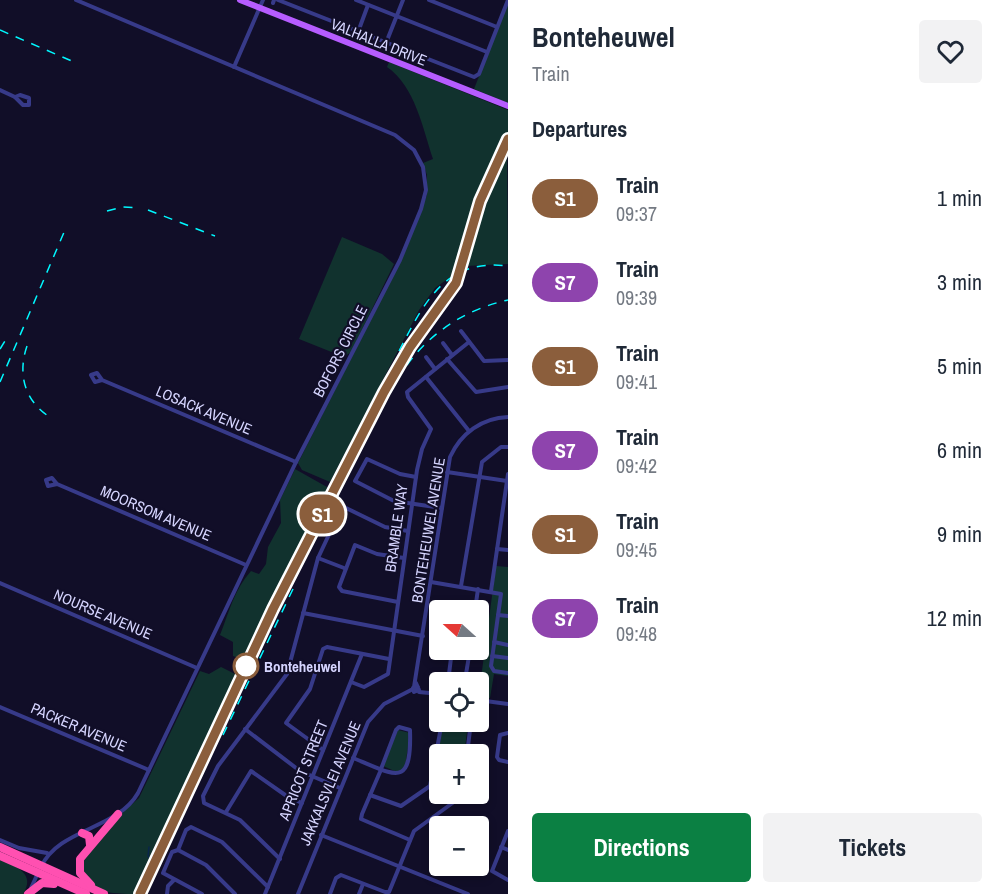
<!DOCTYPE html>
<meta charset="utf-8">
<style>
:root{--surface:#fff;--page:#f2f2f3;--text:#1f2937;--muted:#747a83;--accent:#0b8043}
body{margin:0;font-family:"Archivo Narrow",sans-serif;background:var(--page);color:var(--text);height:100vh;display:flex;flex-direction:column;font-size:22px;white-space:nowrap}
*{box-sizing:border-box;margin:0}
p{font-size:20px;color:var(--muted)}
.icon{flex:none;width:33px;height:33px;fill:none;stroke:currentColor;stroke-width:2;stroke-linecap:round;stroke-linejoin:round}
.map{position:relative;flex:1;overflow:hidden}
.panel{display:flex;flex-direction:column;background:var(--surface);width:498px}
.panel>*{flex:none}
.badge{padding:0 12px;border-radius:20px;font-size:21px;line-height:39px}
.needle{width:39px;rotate:291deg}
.tools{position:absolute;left:429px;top:600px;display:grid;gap:12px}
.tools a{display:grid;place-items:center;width:60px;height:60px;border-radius:6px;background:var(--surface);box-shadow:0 3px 9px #0003;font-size:30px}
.map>.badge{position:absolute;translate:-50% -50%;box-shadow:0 0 0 3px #fff}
h2{padding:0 24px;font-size:22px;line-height:54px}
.round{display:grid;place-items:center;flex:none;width:63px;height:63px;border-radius:6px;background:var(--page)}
.summary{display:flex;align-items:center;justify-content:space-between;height:102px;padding:0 24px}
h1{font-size:28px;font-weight:700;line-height:45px}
.action{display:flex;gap:12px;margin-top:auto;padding:12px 24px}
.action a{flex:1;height:69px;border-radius:6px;background:var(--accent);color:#fff;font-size:24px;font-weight:700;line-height:69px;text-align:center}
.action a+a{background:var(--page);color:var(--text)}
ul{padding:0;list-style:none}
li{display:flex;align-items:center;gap:18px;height:84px;padding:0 24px}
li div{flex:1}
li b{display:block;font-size:22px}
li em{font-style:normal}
li .badge{min-width:66px;font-weight:700;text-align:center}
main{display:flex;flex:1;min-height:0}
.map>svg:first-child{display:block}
</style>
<main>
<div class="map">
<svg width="508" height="894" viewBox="0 0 508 894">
<rect width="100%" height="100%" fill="#110e28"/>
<g fill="#11322e">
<polygon points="508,3 508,103 474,89"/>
<path d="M389 62 508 110V137L479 201 460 270 435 288 419 310 330 482 302 470 298 463 403 256 427 195V175L423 163 433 159C423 129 415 86 387 67Z"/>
<polygon points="507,147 508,264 466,266 482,205"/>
<polygon points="342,237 382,254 394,264 351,352 344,357 299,339"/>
<path d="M295 469 327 487 326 493 272 608 270 607 244 660 233 656V642L220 635C229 612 234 590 251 571L259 574 266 564 268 547 281 523 280 500Z"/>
<polygon points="496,566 508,567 508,676 494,674 490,698 479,697 479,693"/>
<path d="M221 667 237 675 221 707 202 757 137 894C121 894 97 894 86 881 83 876 82 867 80 862L109 825 139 798 200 671 209 674Z"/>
<polygon points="398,730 410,733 405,767 399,773 383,766"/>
<polygon points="442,730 467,732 465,748 451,746 451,754 440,754 439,763 437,761"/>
<path d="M0 859C17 867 36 874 23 894H0Z"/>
</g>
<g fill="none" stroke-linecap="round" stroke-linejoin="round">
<polyline stroke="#09264b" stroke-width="1.5" points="149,847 148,856 152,861"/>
<g stroke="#373a89" stroke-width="4">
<polyline points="278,0 474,77 479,74 508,0"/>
<polyline points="356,0 487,52"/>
<polyline points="429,0 497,27"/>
<polyline points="273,3 274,0"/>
<polyline points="358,32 368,5"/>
<polyline points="386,43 403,0"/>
<polyline points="234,67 263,0"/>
<polyline points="0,90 15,97"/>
<polygon points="20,95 29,98 29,105 23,105 15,97"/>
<polyline points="461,331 484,361 508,360"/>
<polyline points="443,343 452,355"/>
<polyline points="426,357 435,369"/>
<polyline points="447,359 476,392 508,387"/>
<polyline points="426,377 469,431"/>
<polyline points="102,380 97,373 91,375 95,382 102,380 296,462"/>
<polyline points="447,472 507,481"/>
<polyline points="416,477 400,474 367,459 355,481 394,501 442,508"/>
<polyline points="57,484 48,486 46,480 52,478 57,484 246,565"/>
<polyline points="497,549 508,550"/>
<polyline points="318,558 344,568"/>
<polyline points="431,582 501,594 491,666 494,671 508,673"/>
<polyline points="0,583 197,668"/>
<polyline points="461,586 482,462 501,447 508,447"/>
<polyline points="491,591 508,474"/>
<polyline points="398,602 342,591 339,587 355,545 377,554 404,558"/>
<polyline points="459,610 460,604 476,606"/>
<polyline points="475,610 478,589"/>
<polyline points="303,613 423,636"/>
<polyline points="498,615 508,616"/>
<polyline points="494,642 508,645"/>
<polyline points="492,656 508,658"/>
<polyline points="449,674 466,674 470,650"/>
<polyline points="351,682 364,687 388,674 417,470 422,449 431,429 408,397 407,392 469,342"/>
<polyline points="448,682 452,650"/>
<polyline points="416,683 419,690 414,692 413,688 418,687"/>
<path d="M414 687 450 457C461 433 482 418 508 417"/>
<polyline points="419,692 440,694"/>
<polyline points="478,700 508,704"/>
<polyline points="0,707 149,770"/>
<polyline points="245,729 300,771 340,788"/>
<polyline points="508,733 500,735 497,757 499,760 508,762"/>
<polyline points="323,750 286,723 310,689 323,649 327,647 389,659"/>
<polyline points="467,754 471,722"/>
<path d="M353 758C394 774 412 791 410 730L399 727 396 730 381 769 380 772 362 814 361 819 410 840"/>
<polyline points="370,795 401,806 430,786 442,722"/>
<polyline points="226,812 251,771 288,797 302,803"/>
<polyline points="508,831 492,871 508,880"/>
<polyline points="321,835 468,894"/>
<polyline points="0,840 19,848 47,853"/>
<polyline points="501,847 508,850"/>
<polyline points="178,850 206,865 235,894"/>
<polyline points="280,859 240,820 204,803 203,796 218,766 287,674 318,558 341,509 346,508 385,527 408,531"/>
<path d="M41 867C59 828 117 830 138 793L296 462 400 260 421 209 426 190 423 167 414 150 395 135 76 0"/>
<polyline points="31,888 38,873"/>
<polyline points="167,894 168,886 174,880"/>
<polyline points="202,894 163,873 172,852 178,850 186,830 191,827 222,842 268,887"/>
<polyline points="265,894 362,654"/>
<polyline points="298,894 368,722 384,704 413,689"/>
<polyline points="330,894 336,878 341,875 385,892 389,892 414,831 458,799 461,794"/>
<polyline points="359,894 363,884"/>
</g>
<polyline stroke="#b65cff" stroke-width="6" points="240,0 508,106"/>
<g stroke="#ff50b1" stroke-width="8">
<polyline points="82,833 89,836 90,845"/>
<polyline points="0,847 104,894"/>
<polyline points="0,856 86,894"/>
<polyline points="91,885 80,873 80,859 118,814"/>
<polyline points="28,894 42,883 54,884"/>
</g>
<g stroke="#01f8ff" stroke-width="1.5" stroke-dasharray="9 8" stroke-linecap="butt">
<polyline points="0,30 74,62"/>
<polyline points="148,210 215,236"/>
<polyline points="107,211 123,207 140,208"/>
<path d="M27 346C17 375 25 403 53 419"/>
<polyline points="0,349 8,336"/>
<path d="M399 351C424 303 445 258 508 266"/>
<path d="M407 365C432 331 467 309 508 300"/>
<polyline points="0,382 65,230"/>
<polyline points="223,735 293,589"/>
<polyline points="140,894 273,609 384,392 406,353 456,283 480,201 508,139"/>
</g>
</g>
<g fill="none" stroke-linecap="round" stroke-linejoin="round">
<defs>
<polyline id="line" points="140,894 273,609 384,392 410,347 456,283 480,201 508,139"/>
</defs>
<use href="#line" stroke="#fff" stroke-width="14"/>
<use href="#line" stroke="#8b5e3c" stroke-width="9"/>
</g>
<circle fill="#fff" stroke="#8b5e3c" stroke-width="3" cx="246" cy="666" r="12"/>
<g text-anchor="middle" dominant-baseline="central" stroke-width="4.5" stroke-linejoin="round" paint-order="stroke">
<g font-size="15" fill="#d6d5ff" stroke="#110e28">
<text transform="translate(379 42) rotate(22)">VALHALLA DRIVE</text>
<text transform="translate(340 351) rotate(-63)">BOFORS CIRCLE</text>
<text transform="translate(204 410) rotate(23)">LOSACK AVENUE</text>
<text transform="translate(156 513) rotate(23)">MOORSOM AVENUE</text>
<text transform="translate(396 528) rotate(-82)">BRAMBLE WAY</text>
<text transform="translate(428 530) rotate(-81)">BONTEHEUWEL AVENUE</text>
<text transform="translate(103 614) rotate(23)">NOURSE AVENUE</text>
<text transform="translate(79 727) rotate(23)">PACKER AVENUE</text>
<text transform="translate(303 770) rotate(-68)">APRICOT STREET</text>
<text transform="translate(330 783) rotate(-67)">JAKKALSVLEI AVENUE</text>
</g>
<g font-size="15" font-weight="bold" fill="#d6d5ff" stroke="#110e28" text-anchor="start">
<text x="264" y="666">Bonteheuwel</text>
</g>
</g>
</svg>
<div class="tools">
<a><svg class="needle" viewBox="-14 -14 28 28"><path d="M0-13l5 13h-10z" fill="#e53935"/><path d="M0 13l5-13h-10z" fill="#747a83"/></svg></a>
<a><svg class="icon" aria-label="locate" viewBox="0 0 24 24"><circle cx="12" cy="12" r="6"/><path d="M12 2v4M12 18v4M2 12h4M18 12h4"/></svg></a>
<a>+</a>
<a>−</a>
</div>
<b class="badge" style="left:322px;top:514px;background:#8b5e3c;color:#fff">S1</b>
</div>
<section class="panel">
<div class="summary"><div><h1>Bonteheuwel</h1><p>Train</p></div><a class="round"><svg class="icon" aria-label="heart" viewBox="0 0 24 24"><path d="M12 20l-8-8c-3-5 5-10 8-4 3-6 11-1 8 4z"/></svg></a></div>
<h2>Departures</h2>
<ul>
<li><span class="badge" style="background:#8b5e3c;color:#fff">S1</span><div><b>Train</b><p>09:37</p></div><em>1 min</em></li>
<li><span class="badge" style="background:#8e44ad;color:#fff">S7</span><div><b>Train</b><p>09:39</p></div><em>3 min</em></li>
<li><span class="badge" style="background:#8b5e3c;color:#fff">S1</span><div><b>Train</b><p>09:41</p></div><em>5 min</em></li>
<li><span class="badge" style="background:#8e44ad;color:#fff">S7</span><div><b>Train</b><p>09:42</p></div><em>6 min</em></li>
<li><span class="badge" style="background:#8b5e3c;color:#fff">S1</span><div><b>Train</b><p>09:45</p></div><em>9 min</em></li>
<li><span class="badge" style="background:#8e44ad;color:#fff">S7</span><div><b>Train</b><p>09:48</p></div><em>12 min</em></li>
</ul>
<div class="action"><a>Directions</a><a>Tickets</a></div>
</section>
</main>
